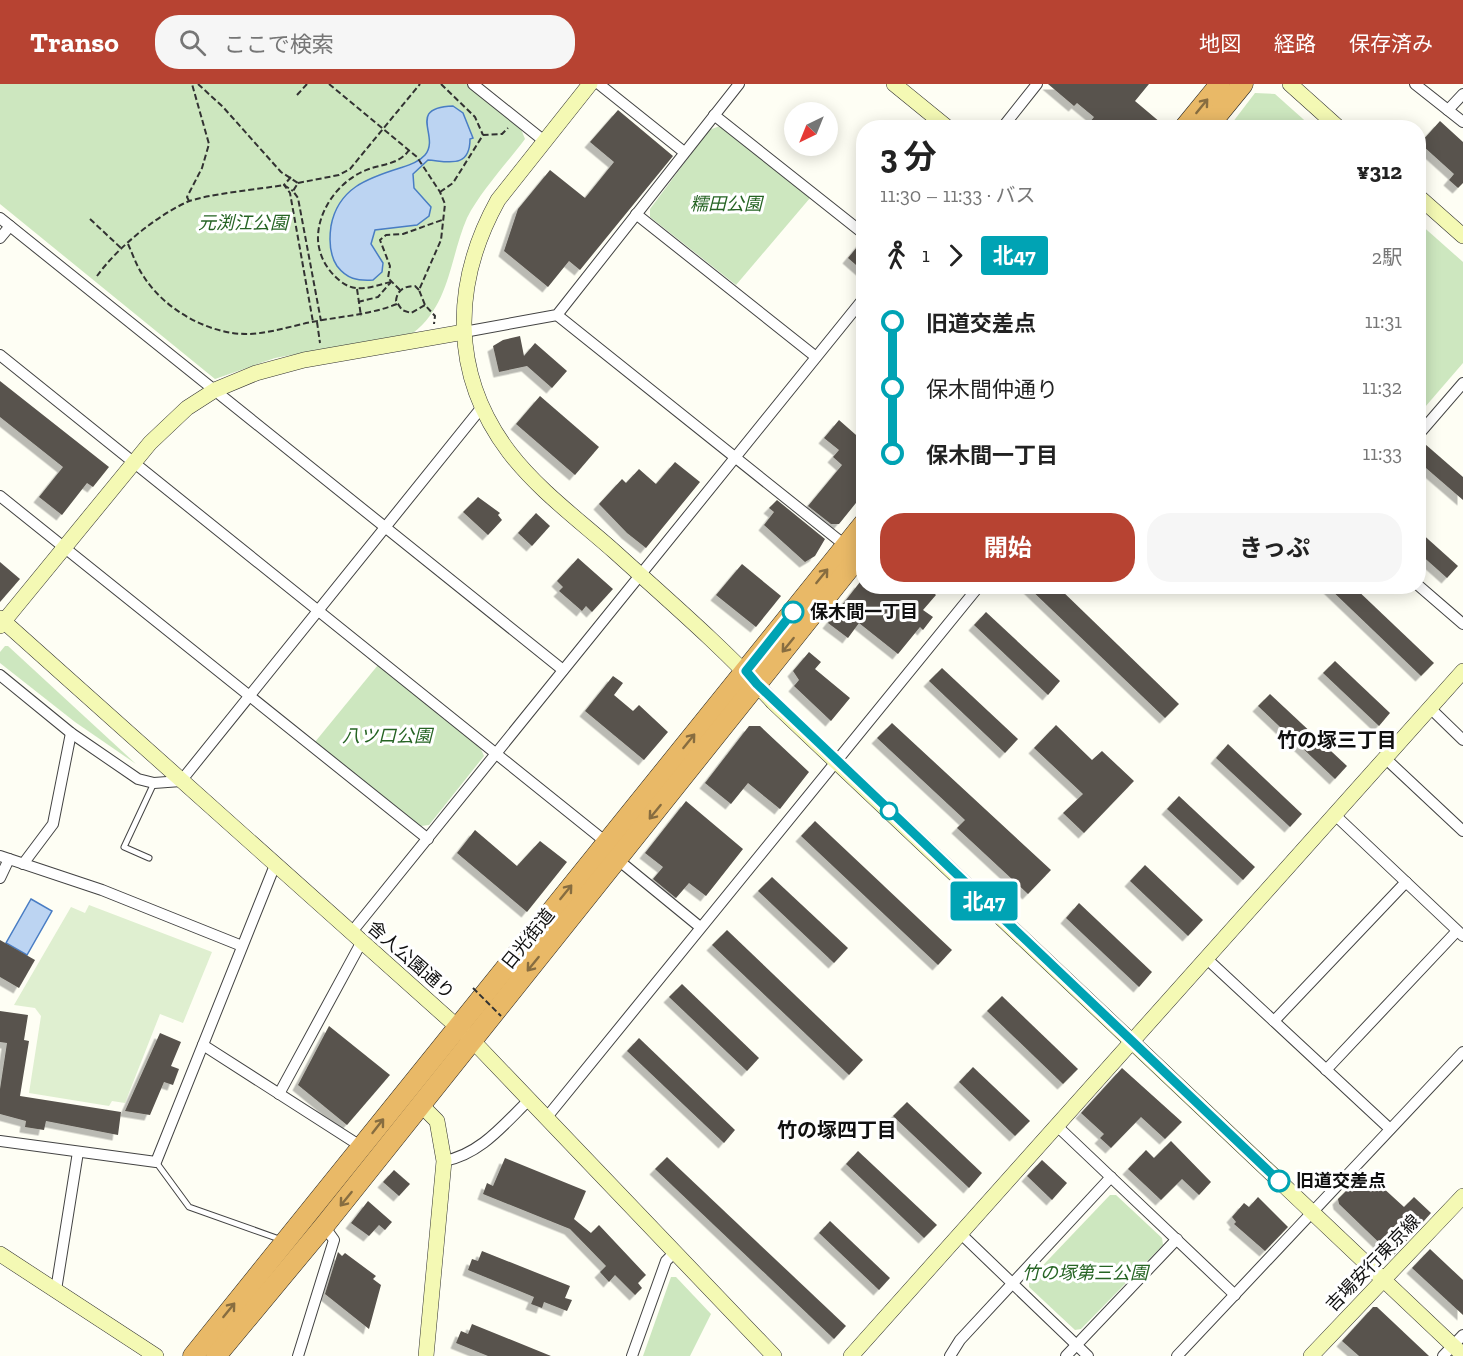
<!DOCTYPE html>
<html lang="ja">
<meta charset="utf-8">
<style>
:root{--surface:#fff;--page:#f6f6f6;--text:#222;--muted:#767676;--accent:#b74332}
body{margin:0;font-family:"Zilla Slab","Noto Sans JP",serif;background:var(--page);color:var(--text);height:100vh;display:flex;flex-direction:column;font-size:22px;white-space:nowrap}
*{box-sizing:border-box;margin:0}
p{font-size:20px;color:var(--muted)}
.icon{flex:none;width:33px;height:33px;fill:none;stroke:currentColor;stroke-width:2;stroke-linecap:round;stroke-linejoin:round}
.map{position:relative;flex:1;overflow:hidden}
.drawer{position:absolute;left:856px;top:36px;width:570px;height:474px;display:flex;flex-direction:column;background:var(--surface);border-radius:24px;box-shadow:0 3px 15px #0003}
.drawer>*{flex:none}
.badge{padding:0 12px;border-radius:4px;font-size:21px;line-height:39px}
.needle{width:39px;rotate:223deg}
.controls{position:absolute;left:784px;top:18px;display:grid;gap:12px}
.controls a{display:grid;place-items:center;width:54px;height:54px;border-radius:50%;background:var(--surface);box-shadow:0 3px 15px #0003;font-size:30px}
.map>.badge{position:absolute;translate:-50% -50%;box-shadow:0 0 0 3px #fff}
.legs{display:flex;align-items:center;gap:9px;height:66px;padding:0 24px;font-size:20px}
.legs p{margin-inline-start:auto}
.summary{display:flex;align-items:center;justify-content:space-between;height:102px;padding:0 24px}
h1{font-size:33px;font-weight:700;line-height:45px}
.primary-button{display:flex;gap:12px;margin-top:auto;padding:12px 24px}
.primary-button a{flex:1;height:69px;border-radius:24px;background:var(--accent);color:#fff;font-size:24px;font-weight:700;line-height:69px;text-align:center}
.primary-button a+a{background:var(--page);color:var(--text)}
ul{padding:0 24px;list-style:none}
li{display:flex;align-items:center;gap:21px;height:66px;font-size:22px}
li i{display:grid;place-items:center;width:9px;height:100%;margin:0 8px;background:currentColor}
li i::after{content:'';width:15px;height:15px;margin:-8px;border:4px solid;border-radius:50%;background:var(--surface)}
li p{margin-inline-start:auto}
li:first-child i{background:linear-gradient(#0000 50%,currentColor 0)}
li:last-child i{background:linear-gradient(currentColor 50%,#0000 0)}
header{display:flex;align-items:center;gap:36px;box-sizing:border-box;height:84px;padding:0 30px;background:var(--accent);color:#fff}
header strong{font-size:28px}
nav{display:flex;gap:33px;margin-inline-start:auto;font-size:21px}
.search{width:420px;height:54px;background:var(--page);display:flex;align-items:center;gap:15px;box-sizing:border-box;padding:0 21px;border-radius:24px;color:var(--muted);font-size:22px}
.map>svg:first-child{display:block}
</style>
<header>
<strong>Transo</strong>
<div class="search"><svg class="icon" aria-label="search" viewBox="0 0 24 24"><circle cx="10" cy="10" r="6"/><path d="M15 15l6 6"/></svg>ここで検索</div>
<nav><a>地図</a><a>経路</a><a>保存済み</a></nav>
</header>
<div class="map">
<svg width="1463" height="1272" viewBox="0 0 1463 1272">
<defs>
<filter id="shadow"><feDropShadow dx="-5.5" dy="5.5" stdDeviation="0" flood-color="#0004"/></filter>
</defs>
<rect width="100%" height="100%" fill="#fefef4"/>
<g fill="#cde7bf">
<path d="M0 0H470L517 35 525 55C507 79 480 108 467 134 450 173 450 221 413 249L275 274 215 295 0 120Z"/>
<polygon points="1255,9 1275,10 1312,43 1229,43"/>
<polygon points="720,42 810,114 736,201 650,133 650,125 709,46"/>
<polygon points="1419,139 1463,178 1463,279 1419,330"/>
<polygon points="5,562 8,562 136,680 75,638 0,579 0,568"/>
<polygon points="378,581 480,663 484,672 429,741 421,742 315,658"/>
<polygon points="1110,1111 1116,1111 1162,1154 1163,1161 1081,1245 1075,1246 1029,1203 1029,1196"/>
<polygon points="671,1193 676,1193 711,1230 690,1272 643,1272"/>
</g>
<polygon fill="#dfefd0" points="89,821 212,868 183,939 160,930 125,1019 112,1017 109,1022 29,1009 41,932 35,924 14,921 71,823 85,829"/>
<g fill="#bcd4f2" stroke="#497dc4" stroke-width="1.5">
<path d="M453 22 463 29 473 54 470 55C470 86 446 77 428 76L413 90 414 104 431 123 429 132 417 141 375 146 371 160 383 179 382 188 373 196C357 197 347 195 337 182 329 170 329 156 331 142 338 104 368 94 400 84 409 81 419 78 425 71 441 52 405 24 453 22Z"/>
<polygon points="31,815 52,827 27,871 6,859"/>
</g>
<g fill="#58534d" filter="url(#shadow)">
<polygon points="1048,0 1149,0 1135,17 1167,44 1085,44 1094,33 1077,19 1074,22"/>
<polygon points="618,26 673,72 580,186 569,177 548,203 504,167 518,125 550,86 585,114 614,78 590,58"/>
<polygon points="1440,37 1463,58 1463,99 1458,104 1449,96 1454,90 1423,62 1425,60 1422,57"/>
<polygon points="862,157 864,157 864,188 848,174"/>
<polygon points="520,252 524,272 535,259 567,287 552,304 527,282 499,288 493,262 503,256"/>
<polygon points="0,297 109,383 93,403 87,399 62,431 39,413 63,383 0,333"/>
<polygon points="540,312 599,363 575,391 516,340"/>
<polygon points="839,336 864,358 864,409 839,440 831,440 808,422 842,381 833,373 839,366 824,354"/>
<polygon points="1425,360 1463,393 1463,416 1419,378 1419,367"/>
<polygon points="675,378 700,398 646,464 627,449 599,420 622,395 626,399 639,385 656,400"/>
<polygon points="478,413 500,429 498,431 502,436 488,451 463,428"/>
<polygon points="777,416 825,455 815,472 805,478 764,441 774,428 769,424"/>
<polygon points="536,429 550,442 532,462 518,449"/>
<polygon points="1419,447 1458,482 1447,494 1419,469"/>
<polygon points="578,474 613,505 592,528 586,522 582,527 559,507 563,503 557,497"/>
<polygon points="0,478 20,495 0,518"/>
<polygon points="742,480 781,512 756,543 716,511"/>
<polygon points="860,498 864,502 899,502 905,508 910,502 927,502 936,511 923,526 933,533 923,546 920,543 898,570 859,539 848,554 828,539"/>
<polygon points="1027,502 1057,502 1179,620 1165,634"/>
<polygon points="1327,502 1353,502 1434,579 1421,592"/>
<polygon points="986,528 1060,597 1048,611 974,541"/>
<polygon points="809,568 821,578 815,585 850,614 831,637 794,602 799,596 793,587"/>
<polygon points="1335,577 1390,629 1379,642 1323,589"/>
<polygon points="942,584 1018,655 1005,669 929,597"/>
<polygon points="613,592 623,599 614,611 633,627 639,621 668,648 644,676 585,627"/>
<polygon points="1270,610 1347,682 1335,695 1258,622"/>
<polygon points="892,639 1051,786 1028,810 957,744 965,736 877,654"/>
<polygon points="1056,641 1092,676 1102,667 1134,697 1084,749 1063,729 1083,710 1034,664"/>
<polygon points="749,642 760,642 809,688 780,725 748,699 731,720 705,699"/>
<polygon points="1228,660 1302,730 1290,743 1216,674"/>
<polygon points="1179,712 1255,783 1243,796 1167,725"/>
<polygon points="686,717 743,765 706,812 689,799 676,814 653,795 663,783 645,769"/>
<polygon points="815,737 952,866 938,881 801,752"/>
<polygon points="475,746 517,782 540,757 567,778 527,828 457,769"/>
<polygon points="1145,781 1203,836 1188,852 1130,797"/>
<polygon points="772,793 848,864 834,879 758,807"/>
<polygon points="1079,819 1152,888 1139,903 1066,834"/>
<polygon points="727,846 863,976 849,991 712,861"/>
<polygon points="0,856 35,876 19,904 0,893"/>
<polygon points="682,900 759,974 747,987 669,913"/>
<polygon points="1002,912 1078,985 1063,1000 987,927"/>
<polygon points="0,927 28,931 24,956 29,957 20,1012 121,1028 118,1051 46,1037 44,1046 25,1043 26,1037 0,1030 0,1005 7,959 0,958"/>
<polygon points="329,942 390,991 347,1041 298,1001"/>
<polygon points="160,949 181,958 171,982 179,985 173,1001 164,998 150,1031 125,1027"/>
<polygon points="639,954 735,1046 724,1059 627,967"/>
<polygon points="973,983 1030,1037 1015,1052 959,998"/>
<polygon points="1122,984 1182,1038 1165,1055 1141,1033 1111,1064 1100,1054 1104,1050 1081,1029"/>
<polygon points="907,1018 982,1089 969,1104 893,1032"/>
<polygon points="1171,1057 1211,1098 1199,1111 1182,1095 1161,1116 1128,1085 1146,1066 1154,1074"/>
<polygon points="858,1067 937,1141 924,1154 846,1080"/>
<polygon points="667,1073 846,1242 834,1255 655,1085"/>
<polygon points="505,1074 586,1107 574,1135 591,1149 599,1141 646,1191 638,1199 642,1204 635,1211 615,1191 609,1198 600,1188 606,1182 570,1145 483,1110 487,1099 493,1102"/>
<polygon points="1042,1076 1067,1099 1052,1116 1027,1092"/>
<polygon points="394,1086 410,1100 399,1112 383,1098"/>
<polygon points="1362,1091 1366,1095 1369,1091 1404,1123 1414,1113 1431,1129 1393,1172 1339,1120 1338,1115"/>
<polygon points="1258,1113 1288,1143 1265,1167 1234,1140 1236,1138 1232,1133 1244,1119 1249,1123"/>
<polygon points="368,1117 392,1138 385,1146 379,1141 369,1152 351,1139"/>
<polygon points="830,1137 890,1194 879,1206 819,1149"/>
<polygon points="1430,1165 1463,1196 1463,1231 1412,1184"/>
<polygon points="482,1167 570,1202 565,1214 572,1216 567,1227 544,1218 542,1224 531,1220 534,1213 468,1186 472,1175 478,1177"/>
<polygon points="338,1168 342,1172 345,1169 376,1192 373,1195 381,1201 369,1245 325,1210"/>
<polygon points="1373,1223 1377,1223 1429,1272 1359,1272 1342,1257"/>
<polygon points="472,1240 551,1272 488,1272 456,1259 461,1247 468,1250"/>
</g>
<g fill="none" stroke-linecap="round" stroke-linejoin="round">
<defs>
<g id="lane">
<polyline points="149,774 124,763 154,699"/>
<polyline points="156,1078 189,1123 282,1156"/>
</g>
<g id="street">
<polyline points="473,0 543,56"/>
<polyline points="599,0 684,68"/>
<polyline points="1415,0 1463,38"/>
<polyline points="1448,26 1463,10"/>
<polyline points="714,31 864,150"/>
<polyline points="1002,44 1037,0"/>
<polyline points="636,130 816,273"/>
<polyline points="0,134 563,586"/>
<polyline points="0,154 10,142"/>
<polyline points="557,231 846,462"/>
<polyline points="464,248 557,231 739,0"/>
<polyline points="0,271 606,758"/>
<polyline points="1419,350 1463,299"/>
<polyline points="0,412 428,755"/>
<polyline points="1419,502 1463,540"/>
<polyline points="0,591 71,649 138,695 154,699 181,697 482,323"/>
<polyline points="1430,624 1463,656"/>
<polyline points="1385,674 1463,747"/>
<polyline points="1335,731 1463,852"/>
<polyline points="0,772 102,806 242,862"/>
<polyline points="617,775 700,843"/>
<polyline points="23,780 53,740 71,649"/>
<polyline points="0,794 9,775"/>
<polyline points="351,849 864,214"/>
<polyline points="1207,875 1390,1045"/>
<polyline points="1274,937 1406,798"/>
<polyline points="203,961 362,1063"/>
<polyline points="1326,986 1457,847"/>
<polyline points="279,1010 361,859"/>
<polyline points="547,1033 979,502"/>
<polyline points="1057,1042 1235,1211"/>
<polyline points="0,1057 156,1078 275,781"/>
<path d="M444 1077C481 1070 504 1040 530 1015"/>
<polyline points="960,1149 1088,1272"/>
<polyline points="56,1206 78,1068"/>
<polyline points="298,1272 334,1156 324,1142"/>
<polyline points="632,1272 666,1177 674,1169"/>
<polyline points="950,1272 960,1256 1111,1093"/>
<polyline points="1066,1272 1177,1155"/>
<polyline points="1177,1272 1463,968"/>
<polyline points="1443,1272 1463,1251"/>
</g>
<g id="secondary">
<path d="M590 0 498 116C452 199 450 290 509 368 538 406 579 436 615 468 669 517 724 564 773 618L1463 1271"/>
<polyline points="894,0 948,44"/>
<polyline points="1290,0 1339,44"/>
<polyline points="1419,113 1463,152"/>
<polyline points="0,534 472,956 774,1272"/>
<polyline points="0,542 150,359 187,324 215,306 256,289 304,276 464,248"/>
<polyline points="421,1021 437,1037 444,1077 426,1272"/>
<polyline points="0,1170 156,1272"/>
<polyline points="851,1272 1463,587"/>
<polyline points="1311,1272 1463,1112"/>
</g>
<g id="highway">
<polyline points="1184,44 1220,0"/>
<polyline points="1207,44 1243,0"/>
<polyline points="193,1272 864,439"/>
<polyline points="216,1272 324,1142 864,466"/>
</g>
</defs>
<use href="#lane" stroke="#434343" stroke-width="7"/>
<use href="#street" stroke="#434343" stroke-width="12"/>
<use href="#secondary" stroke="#323232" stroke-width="16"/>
<use href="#highway" stroke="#212121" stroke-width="21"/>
<g stroke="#323232" stroke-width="2" stroke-dasharray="6 3" stroke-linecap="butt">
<polyline points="198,0 223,23 281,88 298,99 293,107 298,114 321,237"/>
<polyline points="329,0 417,73 440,108 445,120 441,156 419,206 425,221 435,232 434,240"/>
<polyline points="441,0 475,33 483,51"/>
<polyline points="297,11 307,0"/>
<polyline points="291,93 284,101 290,109 313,238"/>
<polyline points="298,99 339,91 350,85 420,0"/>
<polyline points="440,108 453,99 483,51 502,50 508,44"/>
<polyline points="189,117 187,113 202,84 209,60 192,0"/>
<polyline points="90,135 122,165"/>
<path d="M128 160C133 171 137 183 144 193 165 226 210 251 249 250 271 249 291 242 312 238 342 232 369 231 397 220"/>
<path d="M97 192C118 163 155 133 187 118 207 110 261 105 284 101L293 107"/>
<path d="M391 198C372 202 356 211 339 196 327 186 319 172 318 156 317 126 340 95 369 85 383 80 400 80 409 66"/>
<polyline points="357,205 361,232"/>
<polyline points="400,206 388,194 390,182 380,156 386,151 403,150 442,136"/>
<path d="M419 206 415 202C404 202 397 206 396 217L402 226 411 229 425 221"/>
<polyline points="358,218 378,213 391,198"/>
<polyline points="317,238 320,259"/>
</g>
<use href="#lane" stroke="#fff" stroke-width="5"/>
<use href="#street" stroke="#fff" stroke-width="10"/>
<use href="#secondary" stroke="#f4f9b4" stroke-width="15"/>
<use href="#highway" stroke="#e9b967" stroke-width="20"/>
<polyline stroke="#323232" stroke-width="2" stroke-dasharray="6 3" stroke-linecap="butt" points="473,904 501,932"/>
</g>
<defs><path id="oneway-shaft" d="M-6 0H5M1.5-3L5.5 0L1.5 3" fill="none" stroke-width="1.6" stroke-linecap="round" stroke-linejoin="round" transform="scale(1.5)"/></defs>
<g stroke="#876d40">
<use href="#oneway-shaft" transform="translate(1202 22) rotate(-51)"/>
<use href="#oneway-shaft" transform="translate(822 492) rotate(-51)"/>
<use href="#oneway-shaft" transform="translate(788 561) rotate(129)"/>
<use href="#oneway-shaft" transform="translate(689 657) rotate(-51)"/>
<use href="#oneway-shaft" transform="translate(655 728) rotate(129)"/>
<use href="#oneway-shaft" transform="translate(566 808) rotate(-51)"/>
<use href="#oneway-shaft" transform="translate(533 880) rotate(129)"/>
<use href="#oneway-shaft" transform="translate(378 1042) rotate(-52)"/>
<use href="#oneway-shaft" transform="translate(346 1115) rotate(129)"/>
<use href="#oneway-shaft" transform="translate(229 1226) rotate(-51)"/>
</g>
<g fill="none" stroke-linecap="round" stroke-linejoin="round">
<defs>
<polyline id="line-1" points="793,528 746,587 757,600 1279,1097"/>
</defs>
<use href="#line-1" stroke="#fff" stroke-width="14"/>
<use href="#line-1" stroke="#00a3b4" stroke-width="9"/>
</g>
<g fill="#fff" stroke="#00a3b4" stroke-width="3">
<circle cx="793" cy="528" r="10"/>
<circle cx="889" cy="727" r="8"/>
<circle cx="1279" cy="1097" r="10"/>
</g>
<g text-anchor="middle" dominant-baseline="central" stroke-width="6" stroke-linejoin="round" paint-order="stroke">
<g font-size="18" font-style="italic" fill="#266424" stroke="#fff">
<text x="726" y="120">糯田公園</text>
<text x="243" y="139">元渕江公園</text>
<text x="387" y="652">八ツ口公園</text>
<text x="1085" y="1189">竹の塚第三公園</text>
</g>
<g font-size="18" font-weight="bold" fill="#101010" stroke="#fff" text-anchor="start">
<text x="810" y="528">保木間一丁目</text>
<text x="1296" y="1097">旧道交差点</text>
</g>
<g font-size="18" fill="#101010" stroke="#fff">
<text transform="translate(528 855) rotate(-51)">日光街道</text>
<text transform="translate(411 876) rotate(41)">舎人公園通り</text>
<text transform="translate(1373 1179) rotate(-46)">吉場安行東京線</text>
</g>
<g font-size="20" font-weight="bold" fill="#101010" stroke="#fff">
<text x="1337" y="656">竹の塚三丁目</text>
<text x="837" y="1046">竹の塚四丁目</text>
</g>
</g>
</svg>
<div class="controls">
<a><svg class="needle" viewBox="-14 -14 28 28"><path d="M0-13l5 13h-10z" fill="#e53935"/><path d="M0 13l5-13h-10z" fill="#767676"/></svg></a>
</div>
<b class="badge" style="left:984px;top:817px;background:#00a3b4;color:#fff">北47</b>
<section class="drawer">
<div class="summary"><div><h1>3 分</h1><p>11:30 – 11:33 · バス</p></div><b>¥312</b></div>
<div class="legs"><svg class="icon" aria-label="walk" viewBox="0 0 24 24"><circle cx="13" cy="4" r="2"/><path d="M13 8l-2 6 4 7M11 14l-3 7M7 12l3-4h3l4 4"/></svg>1<svg class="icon" aria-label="forward" viewBox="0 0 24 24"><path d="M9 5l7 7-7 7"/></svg><b class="badge" style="background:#00a3b4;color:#fff">北47</b><p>2駅</p></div>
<ul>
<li><i style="color:#00a3b4"></i><b>旧道交差点</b><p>11:31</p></li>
<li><i style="color:#00a3b4"></i><span>保木間仲通り</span><p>11:32</p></li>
<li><i style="color:#00a3b4"></i><b>保木間一丁目</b><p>11:33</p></li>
</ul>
<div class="primary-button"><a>開始</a><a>きっぷ</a></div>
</section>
</div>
